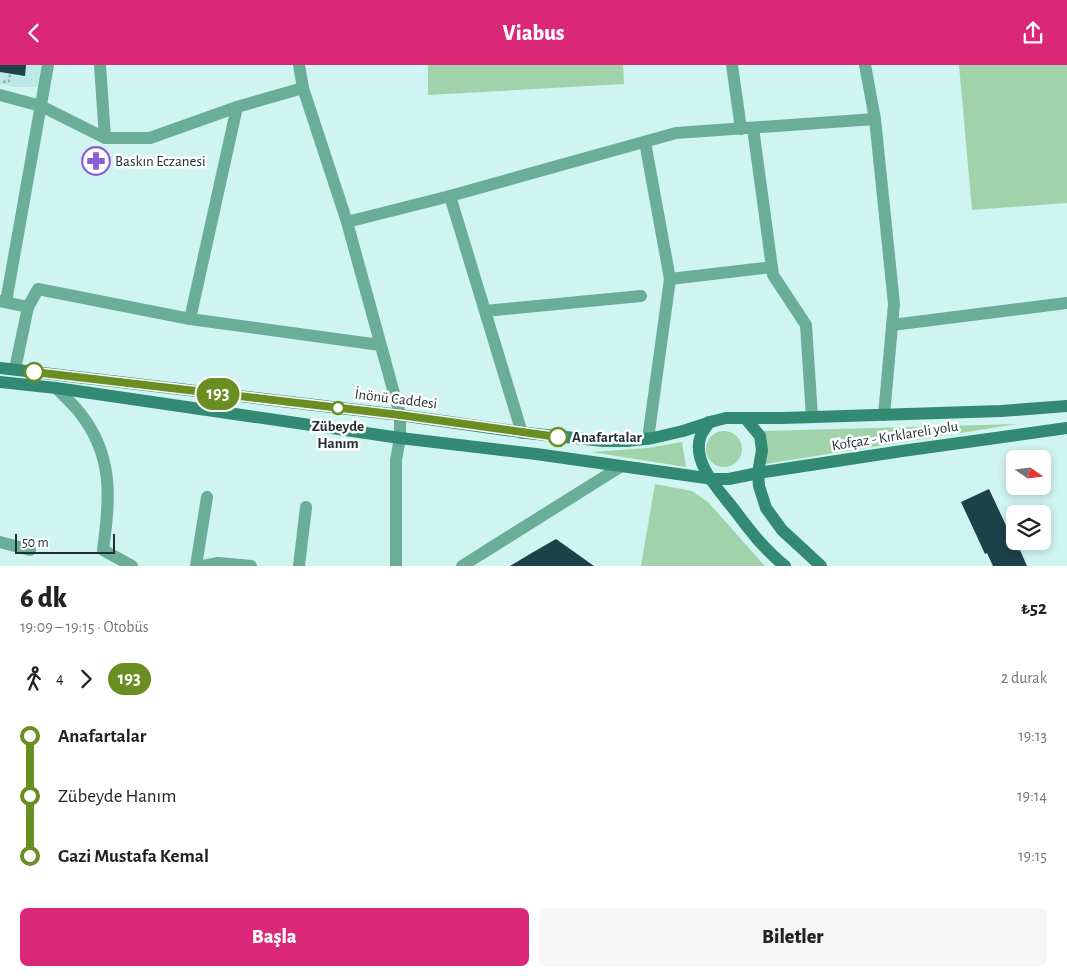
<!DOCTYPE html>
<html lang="tr">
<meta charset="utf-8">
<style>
:root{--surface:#fff;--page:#f6f6f6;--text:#222;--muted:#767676;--accent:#db2777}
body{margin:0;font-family:"Alegreya Sans",sans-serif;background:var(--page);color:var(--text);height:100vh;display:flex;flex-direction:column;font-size:19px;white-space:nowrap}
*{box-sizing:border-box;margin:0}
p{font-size:16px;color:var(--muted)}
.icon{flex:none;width:28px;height:28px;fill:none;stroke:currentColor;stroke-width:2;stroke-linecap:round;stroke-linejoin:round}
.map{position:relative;height:501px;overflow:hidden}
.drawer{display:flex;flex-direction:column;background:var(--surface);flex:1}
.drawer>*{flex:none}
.badge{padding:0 10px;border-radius:16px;font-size:18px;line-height:32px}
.needle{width:32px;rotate:104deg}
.buttons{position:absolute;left:1006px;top:385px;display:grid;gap:10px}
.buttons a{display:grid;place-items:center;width:45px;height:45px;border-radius:8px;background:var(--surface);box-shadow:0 2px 8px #0003;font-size:25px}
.scale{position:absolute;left:15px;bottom:12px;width:100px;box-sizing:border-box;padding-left:5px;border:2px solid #223130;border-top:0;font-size:14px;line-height:18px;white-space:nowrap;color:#223130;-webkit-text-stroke:4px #fff;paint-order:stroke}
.map>.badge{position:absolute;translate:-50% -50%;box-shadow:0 0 0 2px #fff}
.legs{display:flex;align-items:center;gap:8px;height:55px;padding:0 20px;font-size:16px}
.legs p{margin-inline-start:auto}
.summary{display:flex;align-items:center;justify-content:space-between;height:85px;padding:0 20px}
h1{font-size:28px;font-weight:800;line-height:38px}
.primary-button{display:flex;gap:10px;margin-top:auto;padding:10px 20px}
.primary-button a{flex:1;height:58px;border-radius:8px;background:var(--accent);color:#fff;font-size:20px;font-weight:800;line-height:58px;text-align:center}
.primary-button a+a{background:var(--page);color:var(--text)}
ul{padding:0 20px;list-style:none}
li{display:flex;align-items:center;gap:18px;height:60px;font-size:19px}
li i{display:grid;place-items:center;width:8px;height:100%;margin:0 6px;background:currentColor}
li i::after{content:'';width:12px;height:12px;margin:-6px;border:4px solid;border-radius:50%;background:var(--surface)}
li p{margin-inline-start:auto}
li:first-child i{background:linear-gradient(#0000 50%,currentColor 0)}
li:last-child i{background:linear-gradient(currentColor 50%,#0000 0)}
header{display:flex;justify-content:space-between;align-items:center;height:65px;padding:0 20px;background:var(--accent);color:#fff;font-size:22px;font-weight:800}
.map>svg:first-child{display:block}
</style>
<header><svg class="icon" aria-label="back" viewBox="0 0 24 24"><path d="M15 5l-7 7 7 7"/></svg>Viabus<svg class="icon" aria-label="share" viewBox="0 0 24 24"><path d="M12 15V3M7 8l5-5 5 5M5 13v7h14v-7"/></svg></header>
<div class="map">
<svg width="1067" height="501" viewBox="0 0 1067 501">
<rect width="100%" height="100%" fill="#cff4f2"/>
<polygon fill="#bce9e7" points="0,0 44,0 40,22 15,22 0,19"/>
<g fill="#a1d3aa">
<polygon points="428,0 623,0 624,19 428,30"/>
<polygon points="959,0 1067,0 1067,138 972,145"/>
<polygon points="1017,359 765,399 764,366"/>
<circle cx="724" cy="384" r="18"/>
<polygon points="682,377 686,402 591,387 648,383"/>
<polygon points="655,419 692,426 708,437 765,501 641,501"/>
</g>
<g fill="#1c4149">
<polygon points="0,0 26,0 25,11 0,7"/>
<polygon points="989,424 1018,486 1020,485 1027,501 993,501 987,488 985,489 961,437"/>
<polygon points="556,474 594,501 510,501 530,489"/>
</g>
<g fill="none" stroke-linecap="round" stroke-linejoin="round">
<polyline stroke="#91aeac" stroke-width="2.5" stroke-dasharray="2.5 2.5" stroke-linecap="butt" points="3,17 9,16 10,9"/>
<g stroke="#6aae97" stroke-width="12">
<polyline points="100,0 105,73"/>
<polyline points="299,0 303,23 347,157 400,350 400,373 396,395 396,501"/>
<polyline points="732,0 741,64"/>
<polyline points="865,0 875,54 894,239 884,350"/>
<polyline points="0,30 41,41 105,73 150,73 237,42 303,23"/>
<polyline points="753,63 773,210 806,260 812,352"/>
<polyline points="645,77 670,214 772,202"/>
<polyline points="450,131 522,368"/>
<polyline points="347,157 450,131 676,68 875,54"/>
<polyline points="0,236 28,242 38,224 190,254 380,280"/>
<polyline points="6,237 48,0"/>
<polyline points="485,246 641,231"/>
<polyline points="190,254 237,42"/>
<polyline points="892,260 1067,238"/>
<polyline points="15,304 28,242"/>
<path d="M56 323C64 331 73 339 80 348 114 391 110 434 103 485L132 501"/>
<polyline points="648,374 670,214"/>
<polyline points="0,477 30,485"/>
<polyline points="196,501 207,432"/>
<polyline points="203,501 218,498 251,501"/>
<polyline points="299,501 306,442"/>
<polyline points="462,501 620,402"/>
</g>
<g stroke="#318a71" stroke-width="12">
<polyline points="0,303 400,350 527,368 604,376 627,376 653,373 683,366 714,356 726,353 783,353 1001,346 1067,341"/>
<polyline points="0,317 56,323 400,373 536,389 713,414 729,414 758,408 902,386 1067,363"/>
<polyline points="745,353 760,371 762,385 758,408 759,421 766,443 782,465 821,501"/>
<path d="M709 357C707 361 703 366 701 370 690 398 722 428 736 447 751 467 765 485 785 501"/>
</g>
</g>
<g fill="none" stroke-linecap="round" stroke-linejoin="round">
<defs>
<polyline id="line-1" points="34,307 400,350 558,372"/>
</defs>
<use href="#line-1" stroke="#fff" stroke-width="11"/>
<use href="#line-1" stroke="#6b8e23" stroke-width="8"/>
</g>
<defs>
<symbol id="pharmacy-ring" viewBox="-11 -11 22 22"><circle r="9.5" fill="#fff" stroke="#8d5dd6" stroke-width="1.5"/><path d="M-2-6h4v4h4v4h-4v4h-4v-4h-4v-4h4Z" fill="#8d5dd6"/></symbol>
</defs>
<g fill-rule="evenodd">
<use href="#pharmacy-ring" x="80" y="80" width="32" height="32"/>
</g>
<g fill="#fff" stroke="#6b8e23" stroke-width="2.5">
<circle cx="34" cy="307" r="9"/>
<circle cx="338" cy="343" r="6"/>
<circle cx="558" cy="372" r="9"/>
</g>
<g text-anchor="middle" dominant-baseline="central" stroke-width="5" stroke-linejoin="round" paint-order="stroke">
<g font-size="15" fill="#223130" stroke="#fff" text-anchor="start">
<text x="115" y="96">Baskın Eczanesi</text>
</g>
<g font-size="15" fill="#223130" stroke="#fff">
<text transform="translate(396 334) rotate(7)">İnönü Caddesi</text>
<text transform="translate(895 371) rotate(-9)">Kofçaz - Kırklareli yolu</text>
</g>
<g font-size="15" font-weight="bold" fill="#223130" stroke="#fff">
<text x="338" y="361">Zübeyde<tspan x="338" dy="17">Hanım</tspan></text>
<text x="572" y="372" text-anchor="start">Anafartalar</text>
</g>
</g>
</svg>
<div class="buttons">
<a><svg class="needle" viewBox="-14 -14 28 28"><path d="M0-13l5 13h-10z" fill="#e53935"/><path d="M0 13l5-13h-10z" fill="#767676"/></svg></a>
<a><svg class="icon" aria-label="layers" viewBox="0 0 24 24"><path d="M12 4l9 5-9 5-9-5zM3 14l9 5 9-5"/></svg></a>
</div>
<div class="scale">50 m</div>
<b class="badge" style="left:218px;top:329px;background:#6b8e23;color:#fff">193</b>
</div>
<section class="drawer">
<div class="summary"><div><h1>6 dk</h1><p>19:09 – 19:15 · Otobüs</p></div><b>₺52</b></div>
<div class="legs"><svg class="icon" aria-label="walk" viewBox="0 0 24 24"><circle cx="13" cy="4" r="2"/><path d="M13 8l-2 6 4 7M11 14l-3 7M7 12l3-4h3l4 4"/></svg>4<svg class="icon" aria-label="forward" viewBox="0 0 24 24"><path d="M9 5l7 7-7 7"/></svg><b class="badge" style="background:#6b8e23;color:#fff">193</b><p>2 durak</p></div>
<ul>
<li><i style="color:#6b8e23"></i><b>Anafartalar</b><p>19:13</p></li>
<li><i style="color:#6b8e23"></i><span>Zübeyde Hanım</span><p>19:14</p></li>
<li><i style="color:#6b8e23"></i><b>Gazi Mustafa Kemal</b><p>19:15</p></li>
</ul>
<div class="primary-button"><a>Başla</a><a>Biletler</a></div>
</section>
